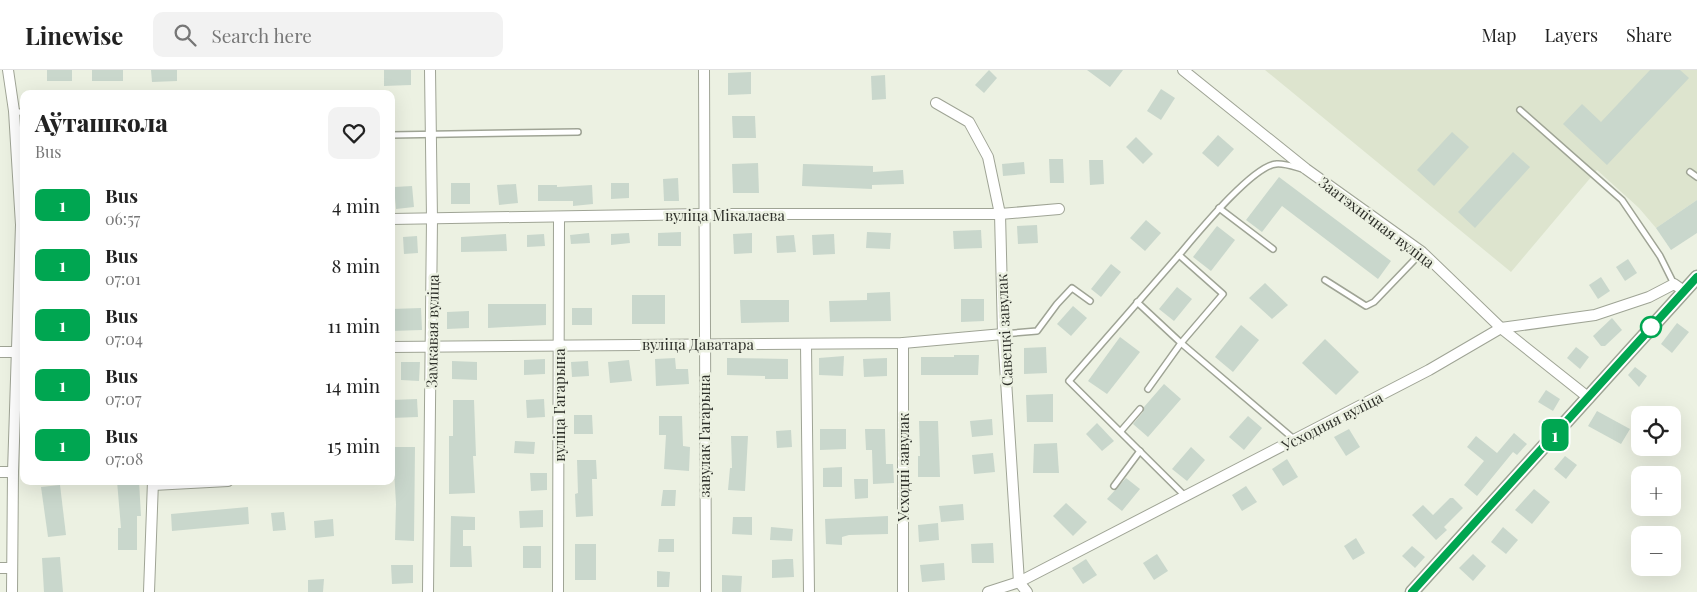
<!DOCTYPE html>
<meta charset="utf-8">
<style>
:root{--surface:#fff;--page:#f2f2f2;--text:#222;--muted:#767676;--line:#e0e0e0}
body{margin:0;font-family:"Playfair Display",serif;background:var(--page);color:var(--text);height:100vh;display:flex;flex-direction:column;font-size:19px;white-space:nowrap}
*{box-sizing:border-box;margin:0}
p{font-size:16px;color:var(--muted)}
.icon{flex:none;width:28px;height:28px;fill:none;stroke:currentColor;stroke-width:2;stroke-linecap:round;stroke-linejoin:round}
.map{position:relative;flex:1;overflow:hidden}
.side{position:absolute;left:20px;top:20px;width:375px;height:395px;display:flex;flex-direction:column;background:var(--surface);border-radius:10px;box-shadow:0 5px 20px #0002}
.side>*{flex:none}
.badge{padding:0 10px;border-radius:8px;font-size:18px;line-height:32px}
.fabs{position:absolute;left:1631px;top:336px;display:grid;gap:10px}
.fabs a{display:grid;place-items:center;width:50px;height:50px;border-radius:10px;background:var(--surface);box-shadow:0 5px 20px #0002;font-size:25px}
.map>.badge{position:absolute;translate:-50% -50%;box-shadow:0 0 0 2px #fff}
.round{display:grid;place-items:center;flex:none;width:52px;height:52px;border-radius:10px;background:var(--page)}
.overview{display:flex;align-items:center;justify-content:space-between;height:85px;padding:0 15px}
h1{font-size:24px;font-weight:800;line-height:38px}
ul{padding:0;list-style:none}
li{display:flex;align-items:center;gap:15px;height:60px;padding:0 15px}
li div{flex:1}
li b{display:block;font-size:19px}
li em{font-style:normal}
li .badge{min-width:55px;font-weight:700;text-align:center}
header{display:flex;align-items:center;gap:30px;box-sizing:border-box;height:70px;padding:0 25px;background:var(--surface);border-bottom:1px solid var(--line)}
header strong{font-size:24px}
nav{display:flex;gap:28px;margin-inline-start:auto;font-size:18px}
.search{width:350px;height:45px;background:var(--page);display:flex;align-items:center;gap:12px;box-sizing:border-box;padding:0 18px;border-radius:10px;color:var(--muted);font-size:19px}
.map>svg:first-child{display:block}
</style>
<header>
<strong>Linewise</strong>
<div class="search"><svg class="icon" aria-label="search" viewBox="0 0 24 24"><circle cx="10" cy="10" r="6"/><path d="M15 15l6 6"/></svg>Search here</div>
<nav><a>Map</a><a>Layers</a><a>Share</a></nav>
</header>
<div class="map">
<svg width="1697" height="522" viewBox="0 0 1697 522">
<rect width="100%" height="100%" fill="#ecf1e2"/>
<polygon fill="#dde4ce" points="1265,0 1697,0 1697,130 1656,158 1639,138 1597,100 1511,202"/>
<g fill="#c9d7cc">
<rect x="47" y="0" width="25" height="11"/>
<rect x="92" y="0" width="31" height="11"/>
<polygon points="151,0 177,0 177,11 152,12"/>
<polygon points="384,0 411,0 411,15 384,16"/>
<polygon points="989,0 997,8 984,23 975,15"/>
<polygon points="1087,0 1123,0 1110,17"/>
<polygon points="1650,0 1680,0 1689,8 1607,95 1563,54 1582,34 1601,52"/>
<polygon points="751,2 751,24 728,25 728,3"/>
<polygon points="885,5 886,29 872,30 871,6"/>
<polygon points="1161,19 1175,28 1161,50 1147,41"/>
<polygon points="732,46 755,46 756,68 733,68"/>
<polygon points="1452,62 1469,77 1434,116 1417,100"/>
<polygon points="1218,65 1234,79 1218,97 1202,83"/>
<polygon points="1136,67 1153,84 1143,94 1126,77"/>
<polygon points="1513,82 1530,97 1475,158 1458,142"/>
<polygon points="1049,89 1063,89 1064,113 1050,113"/>
<polygon points="1089,90 1103,90 1104,114 1090,115"/>
<polygon points="1024,92 1025,104 1003,106 1002,94"/>
<polygon points="758,93 759,123 733,123 732,94"/>
<polygon points="803,94 873,96 873,102 903,100 904,114 872,115 872,119 802,116"/>
<polygon points="1279,107 1391,191 1378,209 1282,136 1262,162 1246,150"/>
<polygon points="678,108 679,131 664,131 663,109"/>
<rect x="451" y="113" width="19" height="21"/>
<polygon points="611,113 629,113 629,128 611,129"/>
<polygon points="516,114 518,133 499,135 497,115"/>
<polygon points="538,115 557,115 557,117 592,115 593,134 573,136 573,131 538,131"/>
<polygon points="412,116 414,137 396,139 394,117"/>
<polygon points="1697,130 1697,163 1671,180 1656,158"/>
<polygon points="1146,150 1161,163 1145,181 1130,168"/>
<polygon points="1037,155 1038,173 1018,174 1017,156"/>
<polygon points="1217,156 1235,170 1211,201 1193,187"/>
<polygon points="981,160 982,178 954,179 953,161"/>
<polygon points="681,162 681,176 658,176 658,163"/>
<polygon points="867,162 891,163 890,179 866,178"/>
<polygon points="589,163 590,173 571,174 570,165"/>
<polygon points="629,163 630,173 611,175 611,164"/>
<polygon points="752,163 752,183 734,184 733,164"/>
<polygon points="506,164 507,181 461,182 461,167"/>
<polygon points="544,164 545,176 527,177 527,165"/>
<polygon points="834,164 835,184 813,185 812,165"/>
<polygon points="794,165 796,182 777,183 776,166"/>
<polygon points="417,166 418,183 404,184 403,167"/>
<polygon points="1628,189 1637,203 1625,211 1616,197"/>
<polygon points="1111,194 1121,202 1101,227 1091,219"/>
<polygon points="1601,207 1610,221 1598,229 1589,215"/>
<polygon points="1265,213 1288,235 1272,249 1249,228"/>
<polygon points="1177,217 1192,229 1174,251 1159,239"/>
<polygon points="890,222 891,251 830,252 829,231 867,230 867,223"/>
<rect x="632" y="225" width="33" height="29"/>
<polygon points="961,229 984,229 984,251 961,252"/>
<polygon points="740,230 789,230 789,252 741,253"/>
<polygon points="488,234 546,234 546,255 488,258"/>
<polygon points="1073,236 1087,248 1071,266 1057,254"/>
<polygon points="421,238 422,260 391,261 391,239"/>
<rect x="572" y="238" width="20" height="17"/>
<polygon points="469,241 469,258 447,259 447,242"/>
<polygon points="1612,248 1622,260 1605,276 1601,276 1593,266"/>
<polygon points="1677,253 1689,262 1672,283 1661,274"/>
<polygon points="1241,255 1259,270 1233,302 1215,287"/>
<polygon points="1120,267 1140,282 1107,324 1088,311"/>
<polygon points="1325,269 1359,302 1336,325 1302,293"/>
<polygon points="1046,277 1047,303 1024,304 1024,278"/>
<polygon points="1576,277 1589,287 1580,299 1567,288"/>
<polygon points="954,285 979,285 978,305 921,305 921,287 954,287"/>
<polygon points="844,286 843,306 819,305 819,288"/>
<polygon points="675,288 676,299 688,299 689,314 656,316 655,289"/>
<polygon points="727,288 788,289 788,309 765,309 765,306 727,305"/>
<polygon points="887,288 887,306 864,307 863,289"/>
<polygon points="545,289 545,304 524,305 524,290"/>
<polygon points="629,290 632,311 610,313 608,292"/>
<polygon points="452,291 477,292 477,310 452,309"/>
<polygon points="588,291 589,306 572,307 571,292"/>
<polygon points="401,292 420,292 419,311 401,310"/>
<polygon points="1635,297 1647,306 1639,317 1628,305"/>
<polygon points="1164,314 1181,329 1148,367 1133,354 1143,342 1144,337"/>
<polygon points="1546,320 1560,329 1553,341 1538,332"/>
<polygon points="1053,324 1053,352 1027,352 1026,325"/>
<polygon points="417,329 418,347 391,348 391,330"/>
<polygon points="544,329 545,347 527,348 526,330"/>
<polygon points="453,330 474,330 476,386 473,386 475,423 449,424 449,366 453,366"/>
<polygon points="1597,341 1630,359 1621,374 1588,356"/>
<polygon points="574,345 592,345 593,364 574,364"/>
<polygon points="659,346 682,346 683,376 690,377 689,401 664,399 666,365 659,365"/>
<polygon points="1248,346 1262,358 1244,380 1229,367"/>
<polygon points="992,349 993,365 972,367 970,351"/>
<polygon points="919,351 938,351 940,407 918,407 918,386 920,386"/>
<polygon points="1097,353 1114,371 1102,381 1086,364"/>
<polygon points="820,359 846,359 846,379 820,380"/>
<polygon points="865,359 885,359 886,394 893,394 894,413 873,414 872,380 866,380"/>
<polygon points="1349,359 1360,377 1346,386 1334,367"/>
<polygon points="791,360 792,377 777,378 776,361"/>
<polygon points="1514,363 1527,374 1517,385 1513,382 1477,426 1464,415 1484,391 1467,377 1476,366 1497,383"/>
<polygon points="731,366 748,366 745,421 728,420 730,398 732,398"/>
<polygon points="515,371 535,372 534,384 514,383"/>
<polygon points="1057,373 1059,403 1033,403 1034,374"/>
<polygon points="391,377 415,377 414,471 395,470 396,434 394,399 391,399"/>
<polygon points="1191,377 1205,390 1187,411 1172,399"/>
<polygon points="993,383 995,402 974,404 972,385"/>
<polygon points="1565,386 1577,395 1566,409 1554,399"/>
<polygon points="1287,389 1298,407 1283,416 1272,399"/>
<polygon points="577,390 596,390 597,409 592,409 593,446 576,447 575,424 578,423"/>
<polygon points="842,397 842,417 823,417 823,398"/>
<polygon points="530,403 547,403 547,420 531,421"/>
<polygon points="1126,408 1140,419 1122,441 1107,429"/>
<polygon points="854,409 868,409 868,428 855,429"/>
<polygon points="117,411 139,411 141,446 137,446 137,480 118,480 118,458 121,458"/>
<polygon points="60,415 66,465 48,467 41,417"/>
<polygon points="1246,416 1257,432 1242,441 1232,425"/>
<polygon points="1534,419 1550,432 1532,454 1515,440"/>
<polygon points="663,420 676,420 675,436 661,436"/>
<polygon points="1450,428 1453,428 1463,438 1444,457 1447,460 1436,470 1412,445 1423,435 1433,445"/>
<polygon points="1066,433 1087,452 1073,466 1053,446"/>
<polygon points="963,434 964,450 941,452 939,436"/>
<polygon points="248,437 249,454 172,461 171,444"/>
<polygon points="543,440 543,457 520,458 519,441"/>
<polygon points="284,442 286,460 273,461 271,443"/>
<polygon points="451,446 475,447 475,460 463,460 463,476 471,476 472,497 450,497"/>
<polygon points="888,446 888,464 849,465 842,467 842,475 826,474 825,449"/>
<polygon points="733,447 752,447 752,465 732,464"/>
<polygon points="333,449 334,466 315,468 314,451"/>
<polygon points="938,453 939,470 919,472 918,455"/>
<polygon points="771,457 793,459 792,471 770,470"/>
<polygon points="1503,457 1518,470 1506,484 1491,472"/>
<polygon points="1356,468 1365,483 1353,490 1344,476"/>
<polygon points="659,469 674,469 674,482 658,482"/>
<polygon points="993,473 994,493 972,493 971,474"/>
<rect x="575" y="474" width="21" height="36"/>
<rect x="523" y="476" width="18" height="22"/>
<polygon points="1412,476 1425,487 1415,498 1402,486"/>
<polygon points="1157,484 1168,501 1154,510 1143,493"/>
<polygon points="1473,484 1486,496 1473,511 1459,498"/>
<polygon points="60,487 63,522 44,522 42,488"/>
<polygon points="786,489 793,489 794,507 772,508 772,490"/>
<polygon points="1086,489 1097,505 1083,514 1072,498"/>
<polygon points="944,493 945,510 922,512 920,495"/>
<polygon points="391,495 413,495 413,513 392,514"/>
<polygon points="657,501 670,502 669,517 657,517"/>
<polygon points="722,505 742,506 741,522 722,522"/>
<polygon points="324,509 323,522 308,522 308,510"/>
</g>
<g fill="none" stroke-linecap="round" stroke-linejoin="round">
<defs>
<g id="service">
<polyline points="1520,40 1622,130 1660,186 1674,214"/>
<polyline points="14,41 24,43"/>
<polyline points="391,65 578,62"/>
<polyline points="1690,102 1697,107"/>
<polyline points="1219,138 1273,179"/>
<polyline points="1179,185 1069,311 1185,426"/>
<polyline points="1325,210 1366,236 1374,232 1422,182"/>
<polyline points="1137,232 1181,273 1295,370"/>
<polyline points="1003,264 1037,261 1057,234 1072,218 1090,231"/>
<path d="M1148 319 1181 273 1223 224 1179 185C1196 165 1252 96 1276 94 1284 93 1295 97 1303 99"/>
<polyline points="1121,361 1140,339"/>
<polyline points="1114,416 1140,381"/>
</g>
<g id="minor">
<polyline points="8,0 14,41 21,155 13,402 12,522"/>
<polyline points="704,0 706,522"/>
<polyline points="1183,0 1306,99 1422,182 1501,258 1589,328"/>
<polyline points="936,33 969,52 988,87 1000,144 1003,264 1019,512 1027,522"/>
<polyline points="391,149 705,144 1000,144 1059,139"/>
<polyline points="806,275 809,522"/>
<polyline points="391,277 903,273 1003,264"/>
<polyline points="0,282 24,282"/>
<polyline points="0,402 13,402"/>
<polyline points="153,415 228,411"/>
<polyline points="0,498 12,498"/>
<polyline points="149,522 153,411"/>
<polyline points="428,522 432,149 430,0"/>
<polyline points="558,522 559,148"/>
<polyline points="903,522 903,273"/>
<polyline points="988,522 1019,512 1429,300 1501,258 1595,245 1649,227 1674,214 1684,221"/>
</g>
<polyline id="tertiary" points="1412,522 1697,207"/>
</defs>
<use href="#service" stroke="#9fa495" stroke-width="8"/>
<use href="#minor" stroke="#9fa495" stroke-width="12"/>
<use href="#tertiary" stroke="#9fa495" stroke-width="15"/>
<use href="#service" stroke="#fff" stroke-width="5"/>
<use href="#minor" stroke="#fff" stroke-width="10"/>
<use href="#tertiary" stroke="#fff" stroke-width="12"/>
</g>
<g fill="none" stroke-linecap="round" stroke-linejoin="round">
<defs>
<polyline id="line" points="1412,522 1697,207"/>
</defs>
<use href="#line" stroke="#fff" stroke-width="11"/>
<use href="#line" stroke="#00a651" stroke-width="8"/>
</g>
<circle fill="#fff" stroke="#00a651" stroke-width="2.5" cx="1651" cy="257" r="10"/>
<g text-anchor="middle" dominant-baseline="central" stroke-width="5" stroke-linejoin="round" paint-order="stroke">
<g font-size="15" fill="#2e302a" stroke="#ecf1e2">
<text x="725" y="145">вуліца Мікалаева</text>
<text transform="translate(1377 152) rotate(37)">Заатэхнічная вуліца</text>
<text transform="translate(1004 260) rotate(-93)">Савецкі завулак</text>
<text transform="translate(432 261) rotate(-89)">Замкавая вуліца</text>
<text x="698" y="274">вуліца Даватара</text>
<text transform="translate(559 335) rotate(-90)">вуліца Гагарына</text>
<text transform="translate(1332 351) rotate(-27)">Усходняя вуліца</text>
<text transform="translate(704 366) rotate(-90)">завулак Гагарына</text>
<text transform="translate(903 397) rotate(-90)">Усходні завулак</text>
</g>
</g>
</svg>
<div class="fabs">
<a><svg class="icon" aria-label="locate" viewBox="0 0 24 24"><circle cx="12" cy="12" r="6"/><path d="M12 2v4M12 18v4M2 12h4M18 12h4"/></svg></a>
<a>+</a>
<a>−</a>
</div>
<b class="badge" style="left:1555px;top:365px;background:#00a651;color:#fff">1</b>
<section class="side">
<div class="overview"><div><h1>Аўташкола</h1><p>Bus</p></div><a class="round"><svg class="icon" aria-label="heart" viewBox="0 0 24 24"><path d="M12 20l-8-8c-3-5 5-10 8-4 3-6 11-1 8 4z"/></svg></a></div>
<ul>
<li><span class="badge" style="background:#00a651;color:#fff">1</span><div><b>Bus</b><p>06:57</p></div><em>4 min</em></li>
<li><span class="badge" style="background:#00a651;color:#fff">1</span><div><b>Bus</b><p>07:01</p></div><em>8 min</em></li>
<li><span class="badge" style="background:#00a651;color:#fff">1</span><div><b>Bus</b><p>07:04</p></div><em>11 min</em></li>
<li><span class="badge" style="background:#00a651;color:#fff">1</span><div><b>Bus</b><p>07:07</p></div><em>14 min</em></li>
<li><span class="badge" style="background:#00a651;color:#fff">1</span><div><b>Bus</b><p>07:08</p></div><em>15 min</em></li>
</ul>
</section>
</div>
